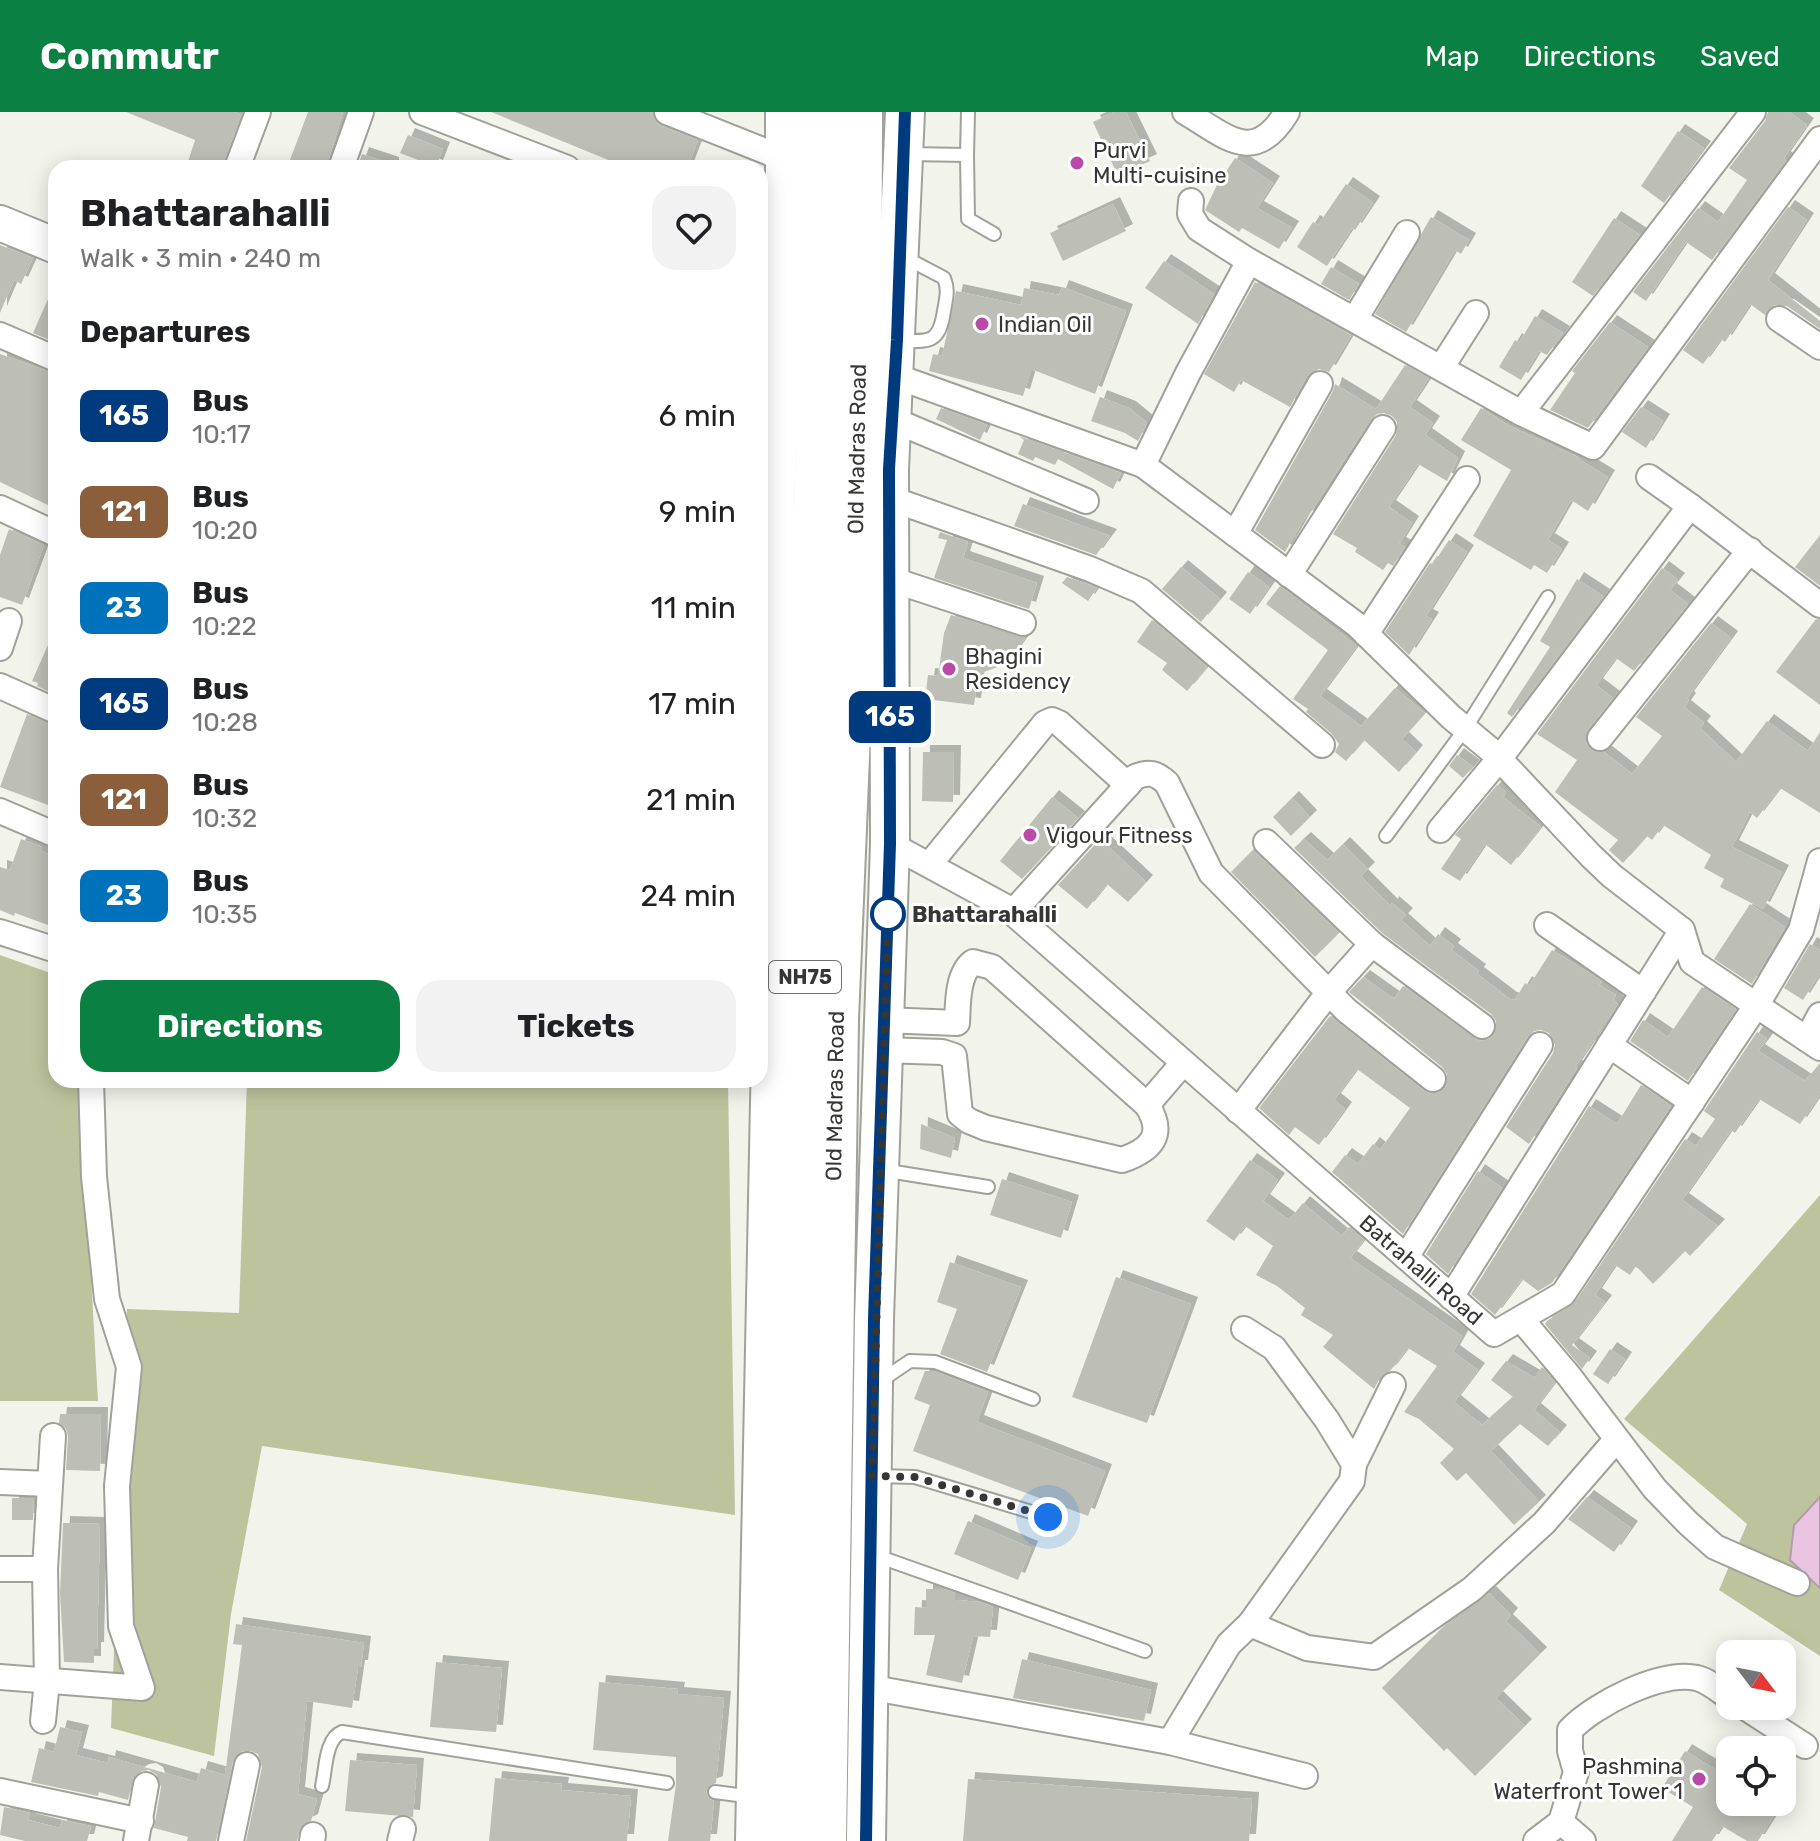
<!DOCTYPE html>
<meta charset="utf-8">
<style>
:root{--surface:#fff;--page:#f2f2f2;--text:#202124;--muted:#757577;--accent:#0b8043}
body{margin:0;font-family:Rubik,sans-serif;background:var(--page);color:var(--text);height:100vh;display:flex;flex-direction:column;font-size:30px;white-space:nowrap}
*{box-sizing:border-box;margin:0}
p{font-size:26px;color:var(--muted)}
.icon{flex:none;width:44px;height:44px;fill:none;stroke:currentColor;stroke-width:2;stroke-linecap:round;stroke-linejoin:round}
.map{position:relative;flex:1;overflow:hidden}
.panel{position:absolute;left:48px;top:48px;width:720px;height:928px;display:flex;flex-direction:column;background:var(--surface);border-radius:24px;box-shadow:0 4px 20px #0003}
.panel>*{flex:none}
.badge{padding:0 16px;border-radius:12px;font-size:28px;line-height:52px}
.needle{width:52px;rotate:122deg}
.controls{position:absolute;left:1716px;top:1528px;display:grid;gap:16px}
.controls a{display:grid;place-items:center;width:80px;height:80px;border-radius:16px;background:var(--surface);box-shadow:0 4px 20px #0003;font-size:40px}
.you{position:absolute;width:40px;height:40px;margin:-20px;border:6px solid #fff;border-radius:50%;background:#1a73e8;box-shadow:0 0 0 12px #1a73e833}
.map>.badge{position:absolute;translate:-50% -50%;box-shadow:0 0 0 4px #fff}
h2{padding:0 32px;font-size:30px;line-height:72px}
.round{display:grid;place-items:center;flex:none;width:84px;height:84px;border-radius:24px;background:var(--page)}
.head{display:flex;align-items:center;justify-content:space-between;height:136px;padding:0 32px}
h1{font-size:38px;font-weight:700;line-height:60px}
.primary-button{display:flex;gap:16px;margin-top:auto;padding:16px 32px}
.primary-button a{flex:1;height:92px;border-radius:24px;background:var(--accent);color:#fff;font-size:32px;font-weight:700;line-height:92px;text-align:center}
.primary-button a+a{background:var(--page);color:var(--text)}
ul{padding:0;list-style:none}
li{display:flex;align-items:center;gap:24px;height:96px;padding:0 32px}
li div{flex:1}
li b{display:block;font-size:30px}
li em{font-style:normal}
li .badge{min-width:88px;font-weight:700;text-align:center}
header{display:flex;align-items:center;gap:48px;box-sizing:border-box;height:112px;padding:0 40px;background:var(--accent);color:#fff}
header strong{font-size:38px}
nav{display:flex;gap:44px;margin-inline-start:auto;font-size:28px}
.map>svg:first-child{display:block}
</style>
<header>
<strong>Commutr</strong>
<nav><a>Map</a><a>Directions</a><a>Saved</a></nav>
</header>
<div class="map">
<svg width="1820" height="1729" viewBox="0 0 1820 1729">
<defs>
<filter id="shadow"><feDropShadow dx="7" dy="-7" stdDeviation="0" flood-color="#0004"/></filter>
</defs>
<rect width="100%" height="100%" fill="#f2f4ec"/>
<g fill="#bdc49d">
<polygon points="0,843 56,863 56,968 80,968 98,1289 0,1289"/>
<polygon points="247,968 728,968 735,1403 262,1334 231,1502 214,1644 111,1616 127,1197 239,1201"/>
<polygon points="1820,1083 1820,1385 1795,1413 1790,1447 1820,1476 1820,1544 1719,1478 1747,1412 1624,1307"/>
</g>
<polygon fill="#e9c5e2" stroke="#b39aae" stroke-width="2" points="1820,1385 1820,1476 1790,1448 1794,1413"/>
<g fill="#bdbfb7" filter="url(#shadow)">
<polygon points="126,0 234,0 241,3 222,56 186,56 195,28"/>
<polygon points="308,0 343,0 326,56 287,56"/>
<polygon points="491,0 652,0 655,9 661,14 698,28 687,56 628,56"/>
<polygon points="1114,0 1126,0 1150,49 1118,64 1093,10"/>
<polygon points="1768,0 1789,0 1807,13 1784,46 1786,48 1712,148 1686,130 1646,189 1633,180 1698,96 1718,110 1747,68 1729,56 1765,9"/>
<polygon points="1678,19 1704,36 1664,91 1641,74"/>
<polygon points="408,23 443,37 436,55 400,41"/>
<polygon points="362,42 392,52 392,56 357,56"/>
<polygon points="1235,46 1273,71 1257,96 1292,116 1279,137 1242,116 1239,120 1205,98 1217,73"/>
<polygon points="1346,72 1373,91 1355,118 1352,116 1327,154 1297,135 1313,110 1318,113"/>
<polygon points="1113,92 1126,119 1063,149 1050,121"/>
<polygon points="1788,95 1807,108 1768,168 1820,209 1820,217 1787,194 1773,193 1765,203 1750,192 1725,230 1721,227 1703,252 1683,238"/>
<polygon points="1431,105 1469,128 1461,142 1455,138 1406,220 1375,202"/>
<polygon points="1614,106 1640,123 1593,184 1572,170"/>
<polygon points="0,133 33,146 21,172 14,168 0,201"/>
<polygon points="1164,149 1214,182 1198,212 1145,176"/>
<polygon points="1331,155 1359,172 1349,188 1321,172"/>
<polygon points="56,169 56,231 33,221"/>
<polygon points="1255,170 1351,223 1329,260 1319,257 1307,264 1290,295 1241,268 1234,280 1204,262"/>
<polygon points="1062,175 1126,199 1095,282 1031,257 1023,284 929,259 933,242 942,244 956,179 1021,193 1024,176 1059,183"/>
<polygon points="1535,204 1563,221 1547,243 1539,239 1521,268 1499,255 1515,228 1519,231"/>
<polygon points="1610,210 1648,235 1588,316 1550,298 1575,261 1572,259"/>
<polygon points="0,242 56,262 56,397 0,370"/>
<polygon points="1405,253 1429,266 1410,295 1433,311 1425,323 1458,346 1447,369 1418,352 1389,395 1412,411 1399,432 1405,435 1393,454 1388,451 1383,458 1355,440 1357,436 1333,422 1396,323 1397,310 1392,304 1384,301 1377,302 1370,308 1307,406 1305,405 1285,440 1255,418 1333,279 1335,272 1376,297"/>
<polygon points="1100,285 1129,296 1147,311 1138,329 1125,321 1091,309"/>
<polygon points="1641,295 1663,309 1646,336 1622,320"/>
<polygon points="941,296 987,313 980,328 936,307"/>
<polygon points="1481,296 1508,313 1578,345 1577,346 1608,365 1588,399 1571,388 1548,428 1562,437 1547,461 1534,453 1531,458 1473,424 1511,358 1461,328"/>
<polygon points="1019,324 1121,361 1113,377 1058,347 1055,353 1035,345 1033,349 1018,342 1024,328"/>
<polygon points="1023,392 1110,424 1096,443 1014,414"/>
<polygon points="9,417 44,433 22,493 0,485 0,443"/>
<polygon points="940,420 968,430 963,446 1037,471 1029,497 934,466 947,428 938,426"/>
<polygon points="1820,423 1820,474 1795,455"/>
<polygon points="1449,428 1467,440 1426,504 1432,507 1409,543 1385,520 1430,451 1433,452"/>
<polygon points="1181,455 1220,487 1201,510 1162,477"/>
<polygon points="1662,456 1678,468 1670,478 1688,492 1634,559 1616,546 1596,573 1613,586 1588,617 1586,631 1591,638 1604,640 1632,662 1662,624 1636,605 1711,511 1731,526 1687,586 1689,588 1684,595 1704,611 1700,616 1736,650 1767,609 1808,639 1820,620 1820,701 1780,676 1757,706 1750,700 1732,735 1782,760 1763,797 1720,775 1724,767 1704,756 1711,743 1663,713 1652,728 1647,724 1623,751 1609,738 1618,728 1555,680 1577,648 1537,622"/>
<polygon points="1248,460 1269,475 1250,502 1229,487"/>
<polygon points="1067,465 1085,471 1097,476 1088,489 1062,471"/>
<polygon points="1577,467 1603,484 1512,605 1507,601 1550,535 1540,529"/>
<polygon points="1280,474 1357,534 1320,584 1361,614 1395,576 1425,601 1402,627 1416,640 1399,660 1364,628 1346,649 1335,640 1339,632 1332,622 1306,600 1308,597 1293,587 1328,538 1266,492"/>
<polygon points="951,503 1025,526 1006,552 978,562 974,593 925,587 928,563 938,564 944,521"/>
<polygon points="1816,507 1820,508 1820,593 1776,560"/>
<polygon points="1152,508 1207,555 1187,579 1162,558 1167,551 1137,530"/>
<polygon points="56,515 56,583 37,574 38,571 32,569"/>
<polygon points="27,602 56,614 56,696 0,675"/>
<polygon points="923,640 954,640 953,690 922,689"/>
<polygon points="1457,643 1473,655 1463,666 1449,654"/>
<polygon points="1497,673 1506,680 1503,685 1541,715 1511,753 1485,732 1460,769 1441,757 1461,727 1455,723"/>
<polygon points="1052,685 1078,706 1022,767 1000,749"/>
<polygon points="1292,686 1310,705 1291,724 1273,705"/>
<polygon points="21,727 42,735 41,739 56,745 56,791 48,813 15,801 14,804 0,798 0,755 10,758"/>
<polygon points="1100,727 1146,770 1128,790 1107,772 1087,797 1058,773"/>
<polygon points="1304,727 1327,748 1343,732 1368,757 1361,764 1391,794 1392,791 1406,803 1401,808 1430,834 1438,822 1454,834 1451,838 1479,859 1477,862 1510,887 1515,888 1525,871 1529,874 1552,838 1602,869 1599,873 1616,883 1613,888 1618,892 1575,955 1577,956 1529,1032 1506,1015 1553,941 1555,933 1549,921 1541,918 1534,919 1528,924 1403,1122 1332,1060 1345,1043 1358,1052 1373,1032 1380,1038 1410,996 1357,957 1334,988 1345,997 1319,1033 1295,1015 1289,1023 1259,996 1330,904 1424,979 1438,981 1445,976 1447,962 1442,955 1349,880 1363,865 1394,887 1403,874 1479,929 1487,928 1493,924 1496,909 1491,902 1382,821 1294,736"/>
<polygon points="1253,738 1339,821 1315,845 1231,760"/>
<polygon points="1750,792 1785,815 1752,872 1714,847"/>
<polygon points="1810,832 1820,838 1820,861 1803,888 1784,876"/>
<polygon points="1702,875 1736,897 1688,969 1630,929 1643,908 1668,925"/>
<polygon points="1757,920 1767,927 1758,939 1805,969 1820,951 1820,983 1800,1012 1759,987 1735,1021 1731,1018 1682,1088 1718,1114 1690,1144 1685,1139 1653,1172 1636,1154 1630,1163 1615,1153 1595,1183 1605,1190 1572,1233 1590,1246 1582,1257 1545,1212 1547,1209 1575,1190 1685,1027 1696,1034 1715,1007 1704,999"/>
<polygon points="1641,973 1671,994 1552,1171 1538,1179 1522,1167 1495,1203 1471,1182 1589,994 1617,1012"/>
<polygon points="921,1012 955,1026 951,1046 920,1037"/>
<polygon points="1250,1048 1278,1068 1263,1089 1289,1108 1303,1091 1342,1124 1349,1115 1364,1128 1350,1146 1462,1224 1453,1240 1478,1258 1454,1290 1482,1313 1513,1285 1491,1268 1506,1249 1535,1266 1542,1255 1555,1270 1534,1298 1560,1320 1548,1334 1520,1312 1491,1339 1539,1390 1514,1413 1466,1361 1457,1369 1440,1351 1454,1337 1419,1307 1404,1300 1437,1254 1408,1236 1390,1259 1380,1266 1374,1277 1323,1235 1333,1223 1301,1203 1305,1196 1277,1174 1256,1163 1273,1134 1245,1114 1234,1129 1206,1109"/>
<polygon points="1478,1059 1502,1076 1448,1162 1426,1142"/>
<polygon points="1002,1067 1072,1090 1061,1126 990,1103"/>
<polygon points="950,1150 1021,1175 987,1260 940,1242 957,1197 937,1190"/>
<polygon points="1116,1165 1191,1192 1147,1311 1072,1285"/>
<polygon points="1610,1237 1625,1247 1608,1272 1593,1262"/>
<polygon points="925,1259 934,1259 988,1280 977,1310 1105,1359 1088,1404 913,1339 930,1293 914,1287"/>
<polygon points="60,1302 101,1302 100,1359 66,1358 68,1324 66,1317 59,1311"/>
<polygon points="1587,1385 1631,1416 1614,1440 1568,1407"/>
<polygon points="12,1386 34,1386 33,1408 12,1408"/>
<polygon points="968,1409 1031,1436 1018,1468 954,1442"/>
<polygon points="63,1411 100,1412 97,1537 94,1537 94,1551 64,1550 60,1481"/>
<polygon points="926,1477 944,1477 955,1481 955,1488 980,1490 993,1495 990,1525 973,1524 962,1571 926,1563 935,1523 914,1523 915,1495 926,1496"/>
<polygon points="1489,1481 1511,1503 1506,1509 1540,1542 1496,1586 1525,1614 1475,1664 1447,1636 1444,1639 1382,1576 1442,1516"/>
<polygon points="236,1512 364,1531 361,1555 358,1555 352,1596 307,1589 298,1682 317,1687 311,1709 301,1714 297,1729 246,1729 262,1655 258,1642 251,1639 242,1639 233,1649 216,1729 187,1729 188,1725 154,1716 161,1675 156,1662 149,1658 142,1659 134,1664 128,1688 99,1680 98,1684 31,1670 39,1636 54,1640 60,1615 82,1620 76,1643 108,1651 109,1645 197,1670 201,1656 225,1663 242,1533 233,1532"/>
<polygon points="1022,1547 1151,1578 1144,1609 1013,1586"/>
<polygon points="436,1550 502,1556 496,1620 430,1615"/>
<polygon points="599,1570 678,1577 677,1582 724,1586 716,1671 708,1674 706,1680 709,1687 714,1689 710,1729 668,1729 676,1672 676,1645 593,1638"/>
<polygon points="1730,1636 1730,1690 1768,1690 1778,1697 1758,1729 1747,1729 1722,1714 1712,1729 1672,1729 1693,1695 1662,1676 1685,1639 1716,1658"/>
<polygon points="350,1648 417,1653 413,1705 345,1699"/>
<polygon points="495,1666 562,1672 561,1678 631,1684 627,1729 489,1729"/>
<polygon points="968,1667 1252,1687 1249,1729 963,1729"/>
<polygon points="4,1695 30,1701 28,1708 60,1716 62,1708 91,1714 87,1729 25,1729 0,1723"/>
</g>
<g fill="none" stroke-linecap="round" stroke-linejoin="round">
<defs>
<g id="lane">
<polyline points="908,42 967,43 968,107 994,122"/>
<polyline points="967,43 968,0"/>
<path d="M898 228C929 230 939 232 944 199 946 187 949 178 944 166L904 145"/>
<polyline points="1386,724 1465,617 1548,485"/>
<polyline points="882,1058 988,1075"/>
<polyline points="879,1270 910,1249 935,1250 1033,1287"/>
<polyline points="875,1364 915,1365 1048,1405"/>
<polyline points="877,1444 1145,1539"/>
<path d="M322 1674C326 1657 325 1627 342 1620L667 1671"/>
<polyline points="715,1680 753,1685"/>
</g>
<g id="street">
<polyline points="422,0 567,56"/>
<polyline points="667,0 785,47"/>
<path d="M1185 0C1226 24 1254 55 1287 0"/>
<polyline points="237,56 258,0"/>
<polyline points="341,56 361,0"/>
<polyline points="1191,89 1190,102 1199,117 1249,149 1521,301 1593,335 1820,27"/>
<polyline points="760,130 785,139"/>
<polyline points="1355,207 1407,121"/>
<polyline points="1779,207 1820,235"/>
<polyline points="0,223 56,247"/>
<polyline points="1441,256 1476,201"/>
<polyline points="895,264 1143,353 1357,513 1451,605 1493,640 1591,744 1612,764 1682,818 1692,850 1820,936"/>
<polyline points="1521,301 1753,0"/>
<polyline points="891,307 1086,389"/>
<polyline points="1143,353 1188,261 1249,149"/>
<polyline points="1649,365 1690,394"/>
<polyline points="889,386 1090,457 1141,479 1322,633"/>
<polyline points="0,396 56,422"/>
<polyline points="1235,422 1320,272"/>
<polyline points="1289,463 1383,316"/>
<polyline points="890,467 1023,511"/>
<polyline points="1366,522 1467,367"/>
<polyline points="0,536 9,509"/>
<polyline points="0,574 56,599"/>
<polyline points="1600,626 1750,438"/>
<polyline points="0,699 56,723"/>
<polyline points="1440,718 1500,646 1690,394 1820,493"/>
<polyline points="1266,730 1372,832"/>
<polyline points="890,732 1006,795 1494,1222 1563,1182 1756,894 1801,818 1820,749"/>
<polyline points="929,753 1045,611 1052,608 1059,611 1128,673"/>
<path d="M1013 800 1135 665C1149 659 1156 661 1167 671L1211 761 1346 898 1433 967"/>
<polyline points="1547,813 1643,880"/>
<polyline points="0,820 56,838"/>
<polyline points="1807,927 1820,903"/>
<polyline points="1609,933 1692,990"/>
<path d="M883 938 942 940 954 944 960 1002 969 1009 986 1016 1122 1048C1151 1038 1166 1023 1147 993L992 855 973 850C957 862 958 892 957 911L884 908"/>
<polyline points="1147,993 1183,951"/>
<polyline points="1238,999 1329,880 1372,832 1482,914"/>
<polyline points="1406,1145 1540,933"/>
<polyline points="1451,1185 1682,818"/>
<polyline points="1521,1207 1569,1264 1655,1377 1688,1411 1715,1435 1797,1471"/>
<polyline points="1244,1217 1274,1236 1327,1308 1354,1352 1352,1369 1250,1512"/>
<polyline points="1354,1352 1393,1273"/>
<polyline points="0,1370 50,1372"/>
<polyline points="0,1457 45,1457"/>
<polyline points="0,1565 142,1576 121,1514 117,1374 129,1255 107,1187 94,1065 91,968"/>
<polyline points="868,1575 1170,1630 1305,1664"/>
<polyline points="1743,1594 1805,1634"/>
<polyline points="43,1609 47,1569 45,1457 53,1324"/>
<polyline points="1170,1630 1229,1532 1250,1512 1307,1536 1374,1545 1472,1477 1544,1411 1616,1328"/>
<polyline points="0,1679 141,1709"/>
<polyline points="1561,1710 1583,1729"/>
<polyline points="136,1729 146,1673"/>
<polyline points="231,1729 247,1653"/>
<polyline points="312,1729 313,1723"/>
<polyline points="400,1729 403,1717"/>
<path d="M1536 1729 1561 1710 1576 1660 1570 1639V1618C1595 1592 1661 1558 1697 1566 1709 1569 1720 1579 1730 1586"/>
</g>
<polyline id="secondary" points="0,111 56,134"/>
<g id="primary">
<polyline points="755,1729 772,892 776,362 785,139 785,0"/>
<polyline points="866,1729 874,1207 890,732 889,357 905,0"/>
</g>
<g id="highway">
<polyline points="785,1729 817,359 822,0"/>
<polyline points="824,1729 836,907 859,358 860,0"/>
</g>
</defs>
<use href="#lane" stroke="#a0a29a" stroke-width="16"/>
<use href="#street" stroke="#a0a29a" stroke-width="28"/>
<use href="#secondary" stroke="#a0a29a" stroke-width="38"/>
<use href="#primary" stroke="#a0a29a" stroke-width="42"/>
<use href="#highway" stroke="#a0a29a" stroke-width="48"/>
<use href="#lane" stroke="#fff" stroke-width="12"/>
<use href="#street" stroke="#fff" stroke-width="24"/>
<use href="#secondary" stroke="#fff" stroke-width="34"/>
<use href="#primary" stroke="#fff" stroke-width="38"/>
<use href="#highway" stroke="#fff" stroke-width="44"/>
</g>
<g fill="none" stroke-linecap="round" stroke-linejoin="round">
<defs>
<polyline id="line" points="866,1729 874,1207 890,732 889,357 897,228 905,0"/>
</defs>
<use href="#line" stroke="#fff" stroke-width="18"/>
<use href="#line" stroke="#003b80" stroke-width="12"/>
<polyline stroke="#363734" stroke-width="8" stroke-dasharray="0 14.4" points="888,802 872,1364 915,1365 1048,1405"/>
</g>
<g fill="#b84aa8" stroke="#fff" stroke-width="3">
<circle cx="1077" cy="51" r="8"/>
<circle cx="982" cy="212" r="8"/>
<circle cx="949" cy="557" r="8"/>
<circle cx="1030" cy="723" r="8"/>
<circle cx="1699" cy="1667" r="8"/>
</g>
<circle fill="#fff" stroke="#003b80" stroke-width="4" cx="888" cy="802" r="16"/>
<g text-anchor="middle" dominant-baseline="central" stroke-width="6" stroke-linejoin="round" paint-order="stroke">
<rect fill="#fff" stroke="#727371" stroke-width="2" x="769" y="849" width="72" height="32" rx="6"/>
<g font-size="20" font-weight="bold" fill="#363734">
<text x="805" y="865">NH75</text>
</g>
<g font-size="22" fill="#363734" stroke="#fff" text-anchor="start">
<text x="1093" y="38">Purvi<tspan x="1093" dy="25">Multi-cuisine</tspan></text>
<text x="998" y="212">Indian Oil</text>
<text x="965" y="544">Bhagini<tspan x="965" dy="25">Residency</tspan></text>
<text x="1046" y="723">Vigour Fitness</text>
<text x="1683" y="1654" text-anchor="end">Pashmina<tspan x="1683" dy="25">Waterfront Tower 1</tspan></text>
</g>
<g font-size="22" fill="#363734" stroke="#fff">
<text transform="translate(857 337) rotate(-89)">Old Madras Road</text>
<text transform="translate(835 984) rotate(-89)">Old Madras Road</text>
<text transform="translate(1421 1158) rotate(41)">Batrahalli Road</text>
</g>
<g font-size="22" font-weight="bold" fill="#363734" stroke="#fff" text-anchor="start">
<text x="912" y="802">Bhattarahalli</text>
</g>
</g>
</svg>
<div class="controls">
<a><svg class="needle" viewBox="-14 -14 28 28"><path d="M0-13l5 13h-10z" fill="#e53935"/><path d="M0 13l5-13h-10z" fill="#757577"/></svg></a>
<a><svg class="icon" aria-label="locate" viewBox="0 0 24 24"><circle cx="12" cy="12" r="6"/><path d="M12 2v4M12 18v4M2 12h4M18 12h4"/></svg></a>
</div>
<div class="you" style="left:1048px;top:1405px"></div>
<b class="badge" style="left:890px;top:605px;background:#003b80;color:#fff">165</b>
<section class="panel">
<div class="head"><div><h1>Bhattarahalli</h1><p>Walk · 3 min · 240 m</p></div><a class="round"><svg class="icon" aria-label="heart" viewBox="0 0 24 24"><path d="M12 20l-8-8c-3-5 5-10 8-4 3-6 11-1 8 4z"/></svg></a></div>
<h2>Departures</h2>
<ul>
<li><span class="badge" style="background:#003b80;color:#fff">165</span><div><b>Bus</b><p>10:17</p></div><em>6 min</em></li>
<li><span class="badge" style="background:#8b5e3c;color:#fff">121</span><div><b>Bus</b><p>10:20</p></div><em>9 min</em></li>
<li><span class="badge" style="background:#0072bc;color:#fff">23</span><div><b>Bus</b><p>10:22</p></div><em>11 min</em></li>
<li><span class="badge" style="background:#003b80;color:#fff">165</span><div><b>Bus</b><p>10:28</p></div><em>17 min</em></li>
<li><span class="badge" style="background:#8b5e3c;color:#fff">121</span><div><b>Bus</b><p>10:32</p></div><em>21 min</em></li>
<li><span class="badge" style="background:#0072bc;color:#fff">23</span><div><b>Bus</b><p>10:35</p></div><em>24 min</em></li>
</ul>
<div class="primary-button"><a>Directions</a><a>Tickets</a></div>
</section>
</div>
